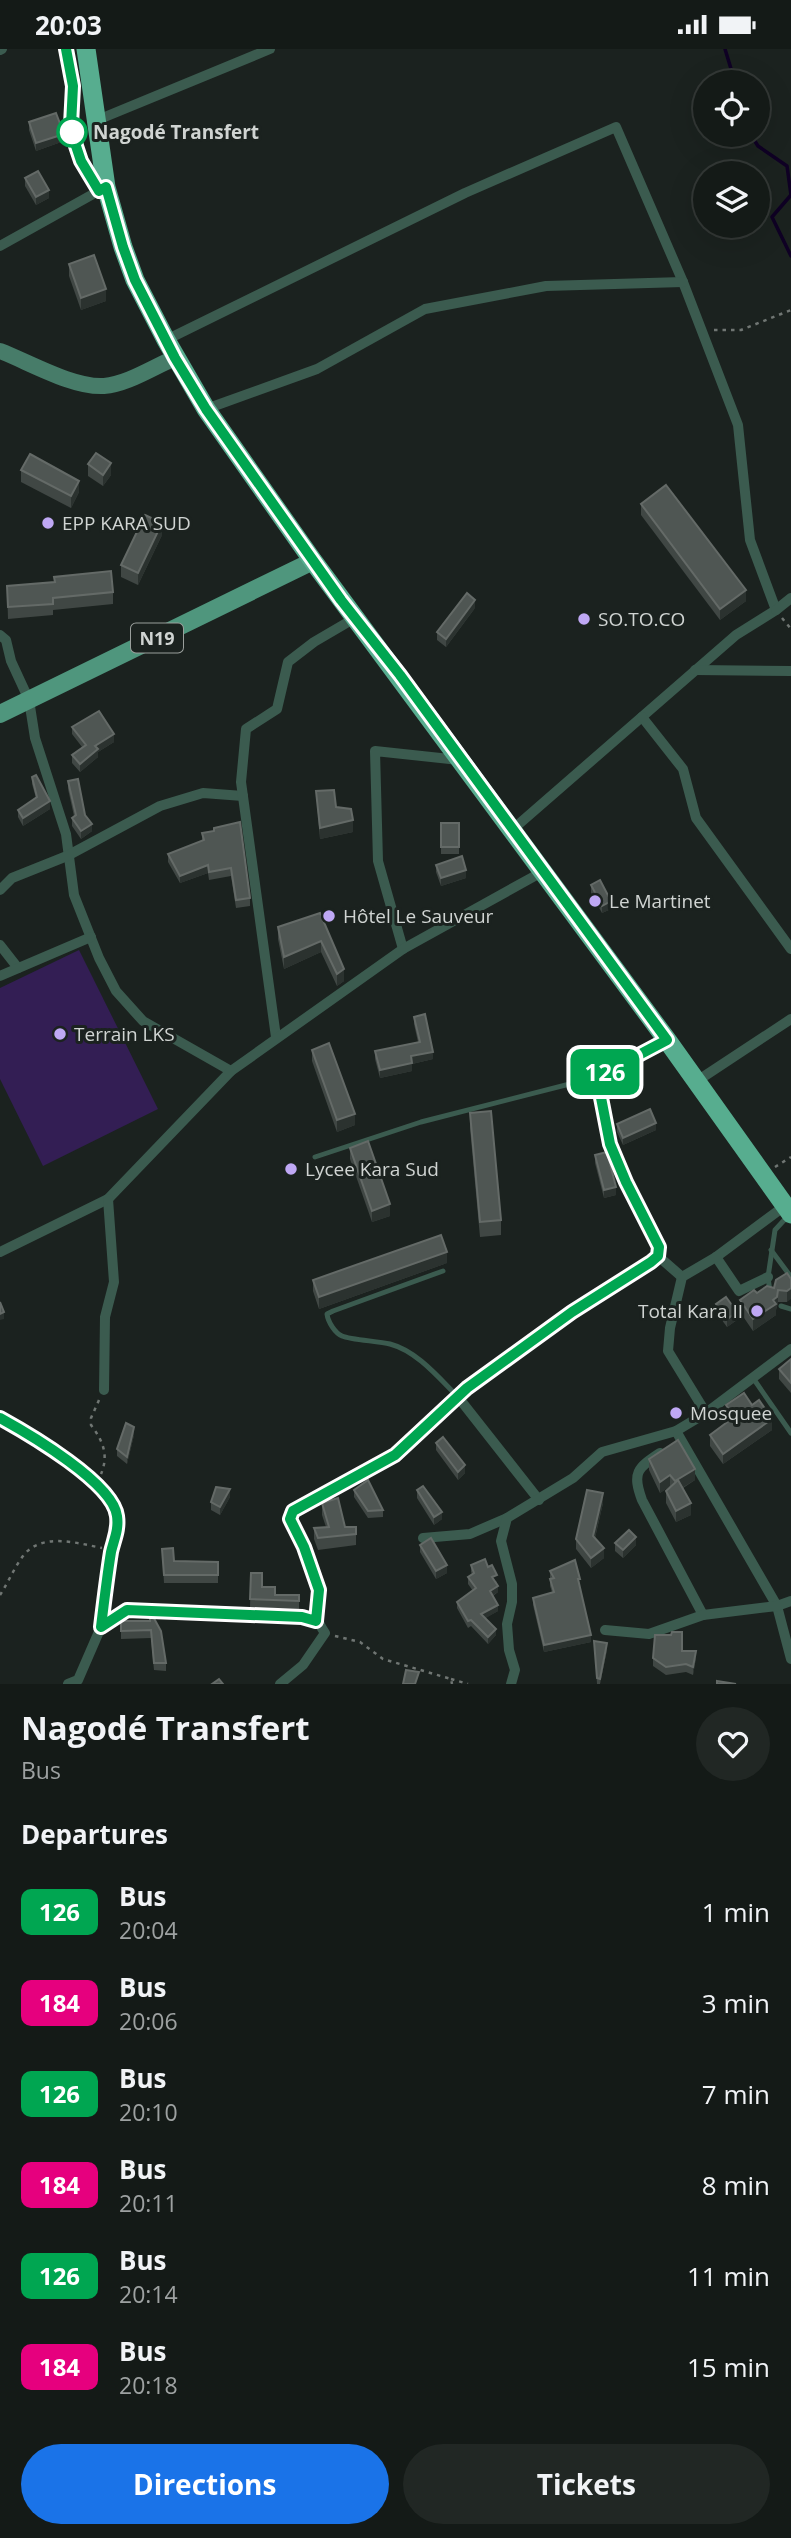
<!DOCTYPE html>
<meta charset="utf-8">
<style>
:root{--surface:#141a17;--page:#212724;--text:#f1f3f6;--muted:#9da1a1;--line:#333836;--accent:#1a73e8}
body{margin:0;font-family:"Open Sans",sans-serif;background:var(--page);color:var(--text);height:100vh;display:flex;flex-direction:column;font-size:26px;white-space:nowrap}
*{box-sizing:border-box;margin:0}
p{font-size:23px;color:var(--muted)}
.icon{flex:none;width:38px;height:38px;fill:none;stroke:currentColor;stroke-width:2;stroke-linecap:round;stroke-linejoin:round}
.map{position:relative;height:1635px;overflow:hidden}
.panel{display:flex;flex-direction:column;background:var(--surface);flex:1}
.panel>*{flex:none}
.badge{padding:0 14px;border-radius:10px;font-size:24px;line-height:46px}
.controls{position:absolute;left:693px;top:21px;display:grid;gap:14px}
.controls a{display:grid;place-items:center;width:77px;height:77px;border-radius:50%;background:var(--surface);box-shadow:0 7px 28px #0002,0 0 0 2px var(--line);font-size:35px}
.map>.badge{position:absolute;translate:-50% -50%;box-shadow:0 0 0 4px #fff}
h2{padding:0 21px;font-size:26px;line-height:63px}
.round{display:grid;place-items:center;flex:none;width:74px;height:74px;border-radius:37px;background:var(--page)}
.summary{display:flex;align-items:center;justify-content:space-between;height:119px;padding:0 21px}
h1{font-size:33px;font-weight:700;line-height:52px}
.action{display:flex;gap:14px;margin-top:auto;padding:14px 21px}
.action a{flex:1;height:80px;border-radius:42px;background:var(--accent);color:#fff;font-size:28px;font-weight:700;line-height:80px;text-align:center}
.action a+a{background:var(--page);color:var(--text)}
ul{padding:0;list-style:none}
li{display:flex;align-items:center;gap:21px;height:91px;padding:0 21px}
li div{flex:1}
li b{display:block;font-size:26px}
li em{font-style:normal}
li .badge{min-width:77px;font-weight:700;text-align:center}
.status{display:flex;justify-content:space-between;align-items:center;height:49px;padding:0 35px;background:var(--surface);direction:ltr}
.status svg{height:19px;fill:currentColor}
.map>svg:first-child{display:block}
</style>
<div class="status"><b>20:03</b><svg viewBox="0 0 49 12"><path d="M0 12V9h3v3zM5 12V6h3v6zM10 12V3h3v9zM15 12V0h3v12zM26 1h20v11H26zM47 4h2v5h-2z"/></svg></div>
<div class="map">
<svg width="791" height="1635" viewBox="0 0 791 1635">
<rect width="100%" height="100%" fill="#1b221f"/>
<polygon fill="#331e54" points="79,901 158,1060 43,1117 0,1030 0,939"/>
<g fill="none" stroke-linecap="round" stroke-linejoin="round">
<g stroke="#0f0024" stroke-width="3.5">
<polyline points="725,0 735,33"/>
<polyline points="751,86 758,97 787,117 791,146 772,168 791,207"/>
</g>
<g stroke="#707673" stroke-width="2.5" stroke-dasharray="3.5 5" stroke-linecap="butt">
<polyline points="714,281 741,281 791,261"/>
<polyline points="782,569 791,580"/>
<polyline points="775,1118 791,1108"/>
<path d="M99 1351 91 1369V1376C103 1392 109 1406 101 1425"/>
<path d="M0 1546C8 1534 14 1519 23 1507 41 1483 77 1494 102 1499"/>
<polyline points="335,1587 360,1593 383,1610 451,1630 452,1635"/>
<polyline points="451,1630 468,1635"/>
</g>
<g stroke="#3b5b4f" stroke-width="5">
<polyline points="315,1108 421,1073 597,1028"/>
<polyline points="771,1201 791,1228"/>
<path d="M443 1222 333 1262 327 1265C328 1273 335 1284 342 1287 351 1291 378 1292 390 1295 417 1302 439 1329 458 1348"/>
<polyline points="770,1243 768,1228 775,1181 787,1168"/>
<polyline points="781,1257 791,1260"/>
<polyline points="753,1329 791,1384"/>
</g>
<g stroke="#3b5b4f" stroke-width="10">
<polyline points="66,0 73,37 71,76 76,97 81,112 99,142"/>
<polyline points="0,1 2,0"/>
<polyline points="95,72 270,0"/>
<polyline points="0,197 104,139"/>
<polyline points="166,291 465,144 616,78 683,233 738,376 750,491 776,561 736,586 512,781"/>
<polyline points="206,360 317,320 425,260 546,237 683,233"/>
<polyline points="776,561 791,549"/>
<polyline points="0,586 6,591 11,612 29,651 35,689 66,785 74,846 99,909 116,942 143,972 231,1022"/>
<polyline points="695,621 791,622"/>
<polyline points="642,668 683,720 696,769 791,900"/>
<polyline points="0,841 12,829 67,807 160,757 203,744 243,747"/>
<polyline points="0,896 18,919"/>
<polyline points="403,900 378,812 375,702 459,711"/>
<polyline points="0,927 91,888"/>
<polyline points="276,988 241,733 246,680 277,660 288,613 314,593 355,569"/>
<polyline points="697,1032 791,970"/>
<polyline points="0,1203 108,1150 231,1022 403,900 542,823"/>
<polyline points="658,1207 682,1228"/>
<polyline points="716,1208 739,1242 768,1228"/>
<polyline points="104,1341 105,1268 114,1233 108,1150"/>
<polyline points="458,1348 539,1451"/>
<polyline points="706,1364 668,1302 670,1279 682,1228 716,1208 786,1156"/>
<polyline points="0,1369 98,1434 117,1464 118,1483 112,1500 101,1578 78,1631 68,1635"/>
<polyline points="676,1382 777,1557 791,1610"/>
<path d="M660 1404C637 1419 632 1424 642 1451L703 1566"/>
<polyline points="423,1489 470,1485 507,1469"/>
<polyline points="101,1578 127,1561 302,1568 316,1572"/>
<polyline points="605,1581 649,1585 703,1566 777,1557 791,1552"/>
<path d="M280 1635 303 1616 325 1584C309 1561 323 1558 317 1537 311 1513 301 1492 290 1470L293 1462 395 1406 467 1339 572 1263 658 1207 659 1198 610 1095 597 1028 667 991"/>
<polyline points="511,1635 515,1621 509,1601 507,1575 512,1553 512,1535 501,1492 507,1469 573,1429 602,1403 676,1382 706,1364 791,1300"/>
</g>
<path stroke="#477c69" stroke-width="16" d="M0 302C29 313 73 339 104 337 128 335 153 318 175 309"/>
<polyline stroke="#4f967d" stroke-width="18" points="0,665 313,512"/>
<polyline stroke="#57ad8f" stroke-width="19" points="86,0 106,138 123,198 135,231 166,291 206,360 313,512 667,991 791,1165"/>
</g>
<g fill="#404744">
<polygon points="29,73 64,92 36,102 29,81"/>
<polygon points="25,129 49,149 36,156 25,137"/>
<polygon points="69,215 106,252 81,261 69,227"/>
<polygon points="88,415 111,426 103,437 88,427"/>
<polygon points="21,421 79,443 71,459 21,433"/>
<polygon points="641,455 746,552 720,571 641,466"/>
<polygon points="162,486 138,536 121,528 121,516"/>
<polygon points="7,537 113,543 113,555 53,561 53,566 8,570"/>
<polygon points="475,559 446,598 437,591 437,583"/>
<polygon points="72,678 114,693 98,703 98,708 80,723 72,714 72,706 82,698 72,685"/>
<polygon points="32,728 50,760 23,777 18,768 18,761 36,749 32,735"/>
<polygon points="68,732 92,782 81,790 72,777 72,769 74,767 68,740"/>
<polygon points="316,742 336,758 353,783 320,790"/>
<rect x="441" y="774" width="18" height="31"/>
<polygon points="214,779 250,849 250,857 236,859 231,827 209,831 208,824 180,834 168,813 168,805 202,792 202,784 214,782"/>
<polygon points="436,816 466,829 441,837 436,823"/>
<polygon points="591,836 611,860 602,864 591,844"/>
<polygon points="320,864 344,932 337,937 321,903 284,920 278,890 278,878"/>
<polygon points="414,968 433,1010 412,1015 412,1022 380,1029 375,1010 375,1002 418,993 414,975"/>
<polygon points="312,1001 355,1076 337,1083 312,1012"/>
<polygon points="470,1064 501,1171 501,1186 480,1188 470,1079"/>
<polygon points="617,1075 656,1081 623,1096 617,1083"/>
<polygon points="350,1099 390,1167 372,1173 350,1110"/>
<polygon points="595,1106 616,1146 604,1149 595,1114"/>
<polygon points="447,1214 319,1260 313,1242 313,1231"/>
<polygon points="787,1224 787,1253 778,1253 776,1261 776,1266 753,1282 740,1263 740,1251 774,1239"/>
<polygon points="716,1255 737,1271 727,1278 716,1263"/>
<polygon points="791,1310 791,1344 779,1330 779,1320"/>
<polygon points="726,1356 752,1356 772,1381 723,1415 710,1397 710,1386 729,1372 726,1367"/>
<polygon points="134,1386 127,1415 117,1407 117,1400"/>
<polygon points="436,1394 465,1424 458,1431 436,1401"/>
<polygon points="649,1410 695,1431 683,1439 691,1466 676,1473 666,1454 666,1442 671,1438 670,1437 660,1444 649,1421"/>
<polygon points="354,1441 383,1461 383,1468 368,1469 354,1448"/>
<polygon points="417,1441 442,1470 434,1476 417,1449"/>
<polygon points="230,1448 220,1466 211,1461 211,1453"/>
<polygon points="322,1454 345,1478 356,1478 356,1496 318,1501 314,1490 314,1479 326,1478 322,1466"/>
<polygon points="603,1454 595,1489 604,1509 591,1519 576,1500 576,1490"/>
<polygon points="615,1494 636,1496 623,1509 615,1502"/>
<polygon points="420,1496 447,1524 436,1530 420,1503"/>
<polygon points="162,1500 174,1512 218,1513 218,1534 164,1534"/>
<polygon points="471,1516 497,1533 496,1533 498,1543 493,1547 498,1562 485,1569 496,1586 488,1595 471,1577 468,1579 457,1559 457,1553 473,1542 468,1535 468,1528 472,1525 471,1523"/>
<polygon points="550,1522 579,1537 591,1593 544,1603 533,1556 533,1549 552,1543 550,1537"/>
<polygon points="251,1524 262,1538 275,1546 299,1546 299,1560 250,1558"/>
<polygon points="150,1572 166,1614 166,1622 154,1621 151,1589 121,1590 121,1582"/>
<polygon points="594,1592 607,1601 600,1635 597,1635"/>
<polygon points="682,1602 696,1609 693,1626 686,1623 666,1626 653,1617 653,1609"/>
</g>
<g fill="#2b322f">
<polygon points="64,85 64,92 36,102 36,94"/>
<polygon points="49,141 49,149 36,156 36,148"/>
<polygon points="106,240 106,252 81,261 81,249"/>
<polygon points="111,414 111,426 103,437 103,426"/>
<polygon points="79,432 79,443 71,459 71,447"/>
<polygon points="162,474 162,486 138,536 138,524"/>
<polygon points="746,541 746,552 720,571 720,560"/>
<polygon points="475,551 475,559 446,598 446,590"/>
<polygon points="114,685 114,693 98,703 98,708 80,723 80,715 95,697"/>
<polygon points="50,752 50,760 23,777 23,769"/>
<polygon points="353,771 353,783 320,790 320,779"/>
<polygon points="92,775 92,782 81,790 81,782"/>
<polygon points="208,816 208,824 180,834 180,827"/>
<polygon points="466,821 466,829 441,837 441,829"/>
<polygon points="611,852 611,860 602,864 602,857"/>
<polygon points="321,892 321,903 284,920 284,908"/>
<polygon points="344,920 344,932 337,937 337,925"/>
<polygon points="433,1003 433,1010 412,1015 412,1022 380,1029 380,1021 411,1007"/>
<polygon points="355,1065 355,1076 337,1083 337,1071"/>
<polygon points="656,1074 656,1081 623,1096 623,1089"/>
<polygon points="616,1138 616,1146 604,1149 604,1141"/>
<polygon points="390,1155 390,1167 372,1173 372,1162"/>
<polygon points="447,1203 447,1214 319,1260 319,1248"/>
<polygon points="791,1239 791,1250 787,1253 787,1242"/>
<polygon points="778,1241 778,1253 776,1261 776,1266 753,1282 753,1270 773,1251"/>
<polygon points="4,1263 4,1270 0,1271 0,1265"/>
<polygon points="737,1263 737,1271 727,1278 727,1270"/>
<polygon points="772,1370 772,1381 723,1415 723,1405"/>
<polygon points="134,1378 134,1386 127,1415 127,1408"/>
<polygon points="465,1416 465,1424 458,1431 458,1423"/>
<polygon points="695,1420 695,1431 675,1443 675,1432"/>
<polygon points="670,1426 670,1437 660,1444 660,1433"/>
<polygon points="230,1440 230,1448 220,1466 220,1458"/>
<polygon points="603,1444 603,1454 593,1497 593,1487"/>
<polygon points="691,1454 691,1466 676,1473 676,1462"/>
<polygon points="442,1463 442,1470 434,1476 434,1468"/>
<polygon points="636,1488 636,1496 623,1509 623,1501"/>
<polygon points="604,1499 604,1509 591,1519 591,1509"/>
<polygon points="447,1516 447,1524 436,1530 436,1522"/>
<polygon points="498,1537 498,1543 490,1548 490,1542"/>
<polygon points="498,1556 498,1562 481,1572 481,1565"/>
<polygon points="496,1580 496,1586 488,1595 488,1588"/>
<polygon points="591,1586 591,1593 544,1603 544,1596"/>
<polygon points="607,1594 607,1601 600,1635 600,1630"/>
<polygon points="696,1602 696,1609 693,1626 693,1618"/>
</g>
<g fill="#4f5653" stroke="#646a67" stroke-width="2">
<polygon points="56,64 64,85 36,94 29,73"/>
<polygon points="38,122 49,141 36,148 25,129"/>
<polygon points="94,206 106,240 81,249 69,215"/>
<polygon points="96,404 111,414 103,426 88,415"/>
<polygon points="30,405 79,432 71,447 21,421"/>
<polygon points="666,436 746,541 720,560 641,455"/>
<polygon points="145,466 162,474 138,524 121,516"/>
<polygon points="111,522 113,543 53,549 53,555 8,558 7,537 55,533 54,528"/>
<polygon points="467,544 475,551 446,590 437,583"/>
<polygon points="99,662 114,685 95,697 98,700 80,715 72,706 86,696 72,678"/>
<polygon points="36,726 50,752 23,769 18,761 37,748 32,728"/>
<polygon points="78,730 85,766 92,775 81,782 72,769 76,766 68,732"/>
<polygon points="334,741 336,758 351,760 353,771 320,779 316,742"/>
<polygon points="240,773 250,849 236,851 231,819 209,823 208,816 180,827 168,805 204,791 202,784 214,782 214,779"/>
<rect x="441" y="774" width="18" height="24"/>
<polygon points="462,807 466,821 441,829 436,816"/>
<polygon points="600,831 611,852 602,857 591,836"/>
<polygon points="320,864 344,920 337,925 321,892 284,908 278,878"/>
<polygon points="425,965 433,1003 411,1007 412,1014 380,1021 375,1002 420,993 414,968"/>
<polygon points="329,994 355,1065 337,1071 312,1001"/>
<polygon points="650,1060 656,1074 623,1089 617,1075"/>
<polygon points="491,1062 501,1171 480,1173 470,1064"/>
<polygon points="368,1092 390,1155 372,1162 350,1099"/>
<polygon points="607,1103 616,1138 604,1141 595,1106"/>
<polygon points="441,1186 447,1203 319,1248 313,1231"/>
<polygon points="787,1224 791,1230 791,1239 787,1242 778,1241 777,1248 773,1251 776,1255 753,1270 740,1251 754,1241 757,1244 767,1237 774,1239 776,1231"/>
<polygon points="726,1248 737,1263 727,1270 716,1255"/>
<polygon points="0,1253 4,1263 0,1265"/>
<polygon points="791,1310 791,1334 779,1320"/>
<polygon points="744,1344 752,1356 759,1351 772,1370 723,1405 710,1386 734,1368 726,1356"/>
<polygon points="126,1374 134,1378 127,1408 117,1400"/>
<polygon points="443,1388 465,1416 458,1423 436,1394"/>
<polygon points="678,1391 695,1420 675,1432 670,1426 660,1433 649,1410"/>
<polygon points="368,1431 383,1461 368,1462 354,1441"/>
<polygon points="678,1431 691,1454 676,1462 666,1442"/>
<polygon points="423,1437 442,1463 434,1468 417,1441"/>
<polygon points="216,1438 230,1440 220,1458 211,1453"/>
<polygon points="587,1441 603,1444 593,1487 604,1499 591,1509 576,1490"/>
<polygon points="338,1449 345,1478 356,1478 356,1485 318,1489 314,1479 329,1478 322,1454"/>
<polygon points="629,1481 636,1488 623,1501 615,1494"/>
<polygon points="431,1489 447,1516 436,1522 420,1496"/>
<polygon points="173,1499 174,1512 218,1513 218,1526 164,1526 162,1500"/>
<polygon points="485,1510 488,1518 492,1516 497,1526 492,1528 498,1537 490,1542 498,1556 481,1565 496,1580 488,1588 471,1571 468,1572 457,1553 476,1539 468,1528 474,1524 471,1516"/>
<polygon points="575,1511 580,1530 578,1530 591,1586 544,1596 533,1549 554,1543 550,1530 554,1529 550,1522"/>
<polygon points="251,1524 262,1524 262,1538 275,1538 275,1546 299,1546 299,1552 250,1550"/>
<polygon points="150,1562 161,1582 166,1614 154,1614 151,1581 121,1582 121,1572 150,1572"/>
<polygon points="672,1583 682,1583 682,1602 696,1602 693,1618 686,1615 666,1618 653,1609 655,1586 671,1586"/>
<polygon points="594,1592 607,1594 600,1630 597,1629"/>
<polygon points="406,1621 419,1623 415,1635 403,1635"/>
<polygon points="219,1630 223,1635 212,1635"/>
<polygon points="717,1632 736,1635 717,1635"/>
</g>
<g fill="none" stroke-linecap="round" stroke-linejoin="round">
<defs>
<path id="line" d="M0 1369C29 1385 113 1434 117 1467 119 1481 114 1490 111 1503 107 1528 104 1553 101 1578L127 1561 302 1568 316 1572 319 1541 304 1498 290 1470 293 1462 395 1406 467 1339 572 1263 651 1213 658 1207 659 1198 626 1133 610 1095 597 1028 667 991 400 626 341 551 206 360 175 309 135 231 123 198 106 138 99 142 81 112 76 97 71 76 73 37 66 0"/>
</defs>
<use href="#line" stroke="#fff" stroke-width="16"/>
<use href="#line" stroke="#00a651" stroke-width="10"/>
</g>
<circle fill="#fff" stroke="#00a651" stroke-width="3.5" cx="72" cy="83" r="14"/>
<g fill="#bfa8f4" stroke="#1b221f" stroke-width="2.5">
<circle cx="48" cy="474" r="7"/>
<circle cx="584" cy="570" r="7"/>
<circle cx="595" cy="852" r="7"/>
<circle cx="329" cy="867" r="7"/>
<circle cx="60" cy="985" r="7"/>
<circle cx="291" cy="1120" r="7"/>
<circle cx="757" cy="1262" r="7"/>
<circle cx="676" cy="1364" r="7"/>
</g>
<g text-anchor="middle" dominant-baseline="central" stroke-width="6" stroke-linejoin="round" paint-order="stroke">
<rect fill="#1b221f" stroke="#9a9f9c" stroke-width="2" x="131" y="574.5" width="52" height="29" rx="5"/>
<g font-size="18" font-weight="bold" fill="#d0d4d2">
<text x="157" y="589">N19</text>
</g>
<g font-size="19" font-weight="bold" fill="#d0d4d2" stroke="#1b221f" text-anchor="start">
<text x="93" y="83">Nagodé Transfert</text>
</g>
<g font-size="19" fill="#d0d4d2" stroke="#1b221f" text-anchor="start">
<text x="62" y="474">EPP KARA SUD</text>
<text x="598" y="570">SO.TO.CO</text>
<text x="609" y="852">Le Martinet</text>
<text x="343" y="867">Hôtel Le Sauveur</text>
<text x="74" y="985">Terrain LKS</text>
<text x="305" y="1120">Lycee Kara Sud</text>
<text x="743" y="1262" text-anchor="end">Total Kara II</text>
<text x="690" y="1364">Mosquee</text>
</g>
</g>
</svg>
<div class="controls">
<a><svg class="icon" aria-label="locate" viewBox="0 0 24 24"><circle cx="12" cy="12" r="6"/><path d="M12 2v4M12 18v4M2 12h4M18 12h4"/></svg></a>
<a><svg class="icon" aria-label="layers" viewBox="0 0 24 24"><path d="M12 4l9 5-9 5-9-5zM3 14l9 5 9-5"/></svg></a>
</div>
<b class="badge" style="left:605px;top:1023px;background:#00a651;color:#fff">126</b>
</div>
<section class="panel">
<div class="summary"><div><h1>Nagodé Transfert</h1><p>Bus</p></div><a class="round"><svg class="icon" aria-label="heart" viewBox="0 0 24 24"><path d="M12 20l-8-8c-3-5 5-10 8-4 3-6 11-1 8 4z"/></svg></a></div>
<h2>Departures</h2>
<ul>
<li><span class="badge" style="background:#00a651;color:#fff">126</span><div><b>Bus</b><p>20:04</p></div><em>1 min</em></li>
<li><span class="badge" style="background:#e6007e;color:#fff">184</span><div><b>Bus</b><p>20:06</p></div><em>3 min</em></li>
<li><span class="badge" style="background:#00a651;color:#fff">126</span><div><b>Bus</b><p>20:10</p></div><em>7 min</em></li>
<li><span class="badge" style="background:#e6007e;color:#fff">184</span><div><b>Bus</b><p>20:11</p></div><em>8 min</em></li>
<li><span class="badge" style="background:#00a651;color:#fff">126</span><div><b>Bus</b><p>20:14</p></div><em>11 min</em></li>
<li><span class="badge" style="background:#e6007e;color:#fff">184</span><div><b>Bus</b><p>20:18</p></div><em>15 min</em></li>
</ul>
<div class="action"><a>Directions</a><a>Tickets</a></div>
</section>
